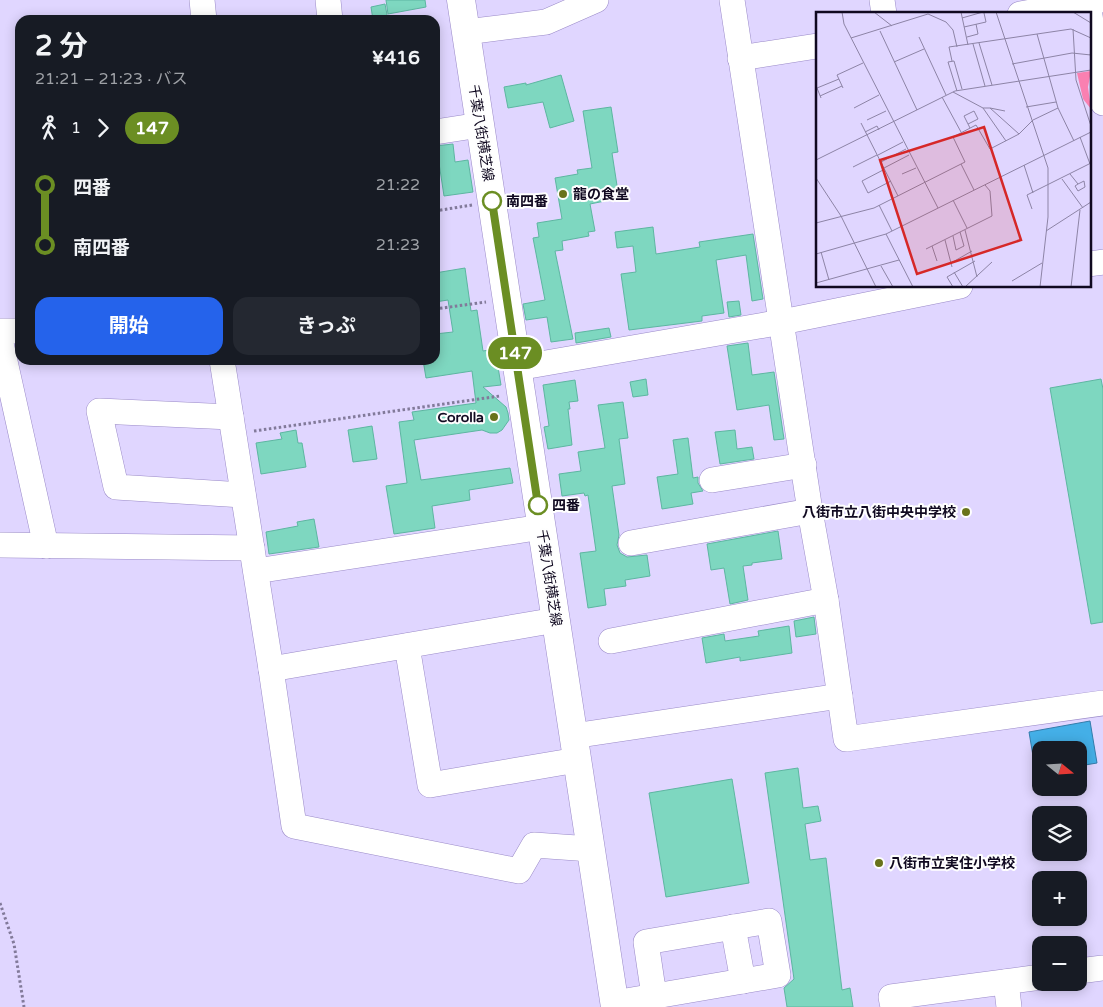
<!DOCTYPE html>
<html lang="ja">
<meta charset="utf-8">
<style>
:root{--surface:#171b24;--page:#242831;--text:#f1f3f6;--muted:#9ea1a6;--accent:#2563eb}
body{margin:0;font-family:"Varela Round","Noto Sans JP",sans-serif;background:var(--page);color:var(--text);height:100vh;display:flex;flex-direction:column;font-size:19px;white-space:nowrap}
*{box-sizing:border-box;margin:0}
p{font-size:16px;color:var(--muted)}
.icon{flex:none;width:28px;height:28px;fill:none;stroke:currentColor;stroke-width:2;stroke-linecap:round;stroke-linejoin:round}
.map{position:relative;flex:1;overflow:hidden}
.panel{position:absolute;left:15px;top:15px;width:425px;height:350px;display:flex;flex-direction:column;background:var(--surface);border-radius:15px;box-shadow:0 2px 12px #0003}
.panel>*{flex:none}
.badge{padding:0 10px;border-radius:16px;font-size:18px;line-height:32px}
.needle{width:32px;rotate:108deg}
.fabs{position:absolute;left:1032px;top:741px;display:grid;gap:10px}
.fabs a{display:grid;place-items:center;width:55px;height:55px;border-radius:10px;background:var(--surface);box-shadow:0 2px 12px #0003;font-size:25px}
.map>.badge{position:absolute;translate:-50% -50%;box-shadow:0 0 0 2px #fff}
.legs{display:flex;align-items:center;gap:8px;height:55px;padding:0 20px;font-size:16px}
.legs p{margin-inline-start:auto}
.overview{display:flex;align-items:center;justify-content:space-between;height:85px;padding:0 20px}
h1{font-size:28px;font-weight:700;line-height:38px}
.cta{display:flex;gap:10px;margin-top:auto;padding:10px 20px}
.cta a{flex:1;height:58px;border-radius:15px;background:var(--accent);color:#fff;font-size:20px;font-weight:700;line-height:58px;text-align:center}
.cta a+a{background:var(--page);color:var(--text)}
ul{padding:0 20px;list-style:none}
li{display:flex;align-items:center;gap:18px;height:60px;font-size:19px}
li i{display:grid;place-items:center;width:8px;height:100%;margin:0 6px;background:currentColor}
li i::after{content:'';width:12px;height:12px;margin:-6px;border:4px solid;border-radius:50%;background:var(--surface)}
li p{margin-inline-start:auto}
li:first-child i{background:linear-gradient(#0000 50%,currentColor 0)}
li:last-child i{background:linear-gradient(currentColor 50%,#0000 0)}
.map>svg:first-child{display:block}
</style>
<div class="map">
<svg width="1103" height="1007" viewBox="0 0 1103 1007">
<rect width="100%" height="100%" fill="#e0d6ff"/>
<polygon fill="#44afe7" stroke="#347dab" points="1090,721 1097,763 1079,766 1079,750 1041,750 1041,773 1036,774 1029,732"/>
<g fill="#7ed7c0" stroke="#5db6a1">
<polygon points="386,0 425,0 426,7 388,14"/>
<polygon points="385,4 388,20 373,20 371,7"/>
<polygon points="561,75 574,121 550,128 543,102 508,108 504,87 526,83 526,85"/>
<polygon points="611,107 618,152 612,153 618,192 608,194 610,200 590,204 595,231 588,232 589,236 562,241 563,250 555,251 573,339 551,342 547,317 526,320 523,304 545,300 533,238 539,237 537,223 562,219 555,178 578,174 577,170 592,168 583,111"/>
<polygon points="453,144 455,162 468,160 473,192 444,196 439,163 435,163 435,146"/>
<polygon points="653,227 656,254 700,247 699,242 753,234 763,299 752,301 746,255 716,260 724,313 702,316 702,321 629,330 621,274 636,272 633,246 617,248 615,232"/>
<polygon points="465,268 471,311 477,310 483,351 495,349 501,385 483,387 506,407 508,413 509,420 502,430 497,433 490,433 482,430 414,440 421,480 510,468 513,483 469,490 470,500 432,506 435,528 394,534 386,486 407,483 399,422 414,420 412,412 476,403 472,371 426,378 423,360 435,360 435,334 453,332 448,300 435,302 435,273"/>
<polygon points="739,301 741,315 729,317 727,302"/>
<polygon points="609,328 611,337 576,343 575,333"/>
<polygon points="748,343 752,375 774,372 784,439 774,440 769,405 737,410 727,346"/>
<polygon points="646,379 648,395 633,397 630,382"/>
<polygon points="1101,379 1103,389 1103,622 1091,624 1050,388"/>
<polygon points="575,380 578,401 569,402 570,409 568,409 572,445 548,449 544,427 549,426 543,385"/>
<polygon points="623,402 628,438 619,439 625,484 612,486 619,535 617,545 620,553 627,557 647,555 650,576 625,580 626,586 604,589 606,605 588,608 580,553 596,551 588,495 585,496 584,493 562,496 559,474 581,471 578,452 605,448 598,405"/>
<polygon points="372,426 377,459 353,462 348,430"/>
<polygon points="296,430 298,443 302,443 306,467 261,474 256,443 282,439 280,433"/>
<polygon points="735,430 737,449 752,447 754,459 720,464 715,432"/>
<polygon points="688,438 693,478 698,477 698,483 703,491 691,493 693,504 662,509 657,477 678,474 673,440"/>
<polygon points="314,519 319,547 269,554 266,532 298,526 297,522"/>
<polygon points="778,531 782,559 752,563 752,565 743,566 748,600 730,604 724,568 711,570 707,544"/>
<polygon points="814,617 816,634 796,637 794,621"/>
<polygon points="789,626 792,653 740,661 740,657 706,663 702,638 724,634 725,641 759,636 758,631"/>
<polygon points="798,768 803,808 818,806 821,821 805,824 810,860 826,858 842,990 850,988 853,1007 787,1007 784,988 794,979 765,773"/>
<polygon points="732,779 749,883 666,897 649,793"/>
</g>
<g fill="none" stroke-linecap="round" stroke-linejoin="round">
<defs>
<g id="minor">
<polyline points="202,0 204,20"/>
<polyline points="328,0 330,20"/>
<polyline points="732,0 810,511 826,600 846,739 1103,703"/>
<polyline points="882,0 884,14"/>
<polyline points="1088,2 1103,103"/>
<polyline points="1020,14 1101,0"/>
<polyline points="466,32 546,22 596,0"/>
<polyline points="740,58 817,46"/>
<polyline points="435,132 480,125"/>
<polyline points="1089,264 1103,262"/>
<polyline points="0,331 20,331"/>
<polyline points="0,339 46,546"/>
<polyline points="222,360 271,669 294,826 519,871 534,845 591,849"/>
<polyline points="517,368 782,322 960,286"/>
<polyline points="231,417 99,411 116,487 243,495"/>
<polyline points="712,480 804,465"/>
<polyline points="631,543 810,511"/>
<polyline points="0,545 252,548"/>
<polyline points="256,571 542,527"/>
<polyline points="611,641 826,600"/>
<polyline points="407,646 430,785 577,760"/>
<polyline points="271,669 556,620"/>
<polyline points="573,736 840,696"/>
<polyline points="733,927 743,981"/>
<polyline points="1079,971 1103,968"/>
<polyline points="1006,982 1009,1007"/>
<polyline points="615,1003 626,1001 778,975 769,921 646,942 654,996"/>
<polyline points="893,1007 891,997 1041,977"/>
</g>
<polyline id="major" points="461,0 615,1007"/>
</defs>
<use href="#minor" stroke="#9a8ac8" stroke-width="26"/>
<use href="#major" stroke="#9a8ac8" stroke-width="29"/>
<g stroke="#827a9a" stroke-width="3" stroke-dasharray="2.5 2.5" stroke-linecap="butt">
<polyline points="435,211 472,205"/>
<polyline points="435,309 486,302"/>
<polyline points="254,431 500,396"/>
<polyline points="0,903 14,944 24,1007"/>
</g>
<use href="#minor" stroke="#fff" stroke-width="25"/>
<use href="#major" stroke="#fff" stroke-width="28"/>
</g>
<g fill="none" stroke-linecap="round" stroke-linejoin="round">
<defs>
<polyline id="line-1" points="492,201 538,505"/>
</defs>
<use href="#line-1" stroke="#fff" stroke-width="11"/>
<use href="#line-1" stroke="#6b8e23" stroke-width="8"/>
</g>
<g fill="#69731c" stroke="#fefefe" stroke-width="2">
<circle cx="563" cy="194" r="5"/>
<circle cx="494" cy="417" r="5"/>
<circle cx="966" cy="512" r="5"/>
<circle cx="879" cy="863" r="5"/>
</g>
<g fill="#fff" stroke="#6b8e23" stroke-width="2.5">
<circle cx="492" cy="201" r="9"/>
<circle cx="538" cy="505" r="9"/>
</g>
<g text-anchor="middle" dominant-baseline="central" stroke-width="4" stroke-linejoin="round" paint-order="stroke">
<g font-size="14" fill="#100920" stroke="#fefefe">
<text transform="translate(481 133) rotate(81)">千葉八街横芝線</text>
<text transform="translate(549 578) rotate(81)">千葉八街横芝線</text>
</g>
<g font-size="14" font-weight="bold" fill="#100920" stroke="#fefefe" text-anchor="start">
<text x="573" y="194">龍の食堂</text>
<text x="484" y="417" text-anchor="end">Corolla</text>
<text x="956" y="512" text-anchor="end">八街市立八街中央中学校</text>
<text x="889" y="863">八街市立実住小学校</text>
</g>
<g font-size="14" font-weight="bold" fill="#100920" stroke="#fefefe" text-anchor="start">
<text x="506" y="201">南四番</text>
<text x="552" y="505">四番</text>
</g>
</g>
<g transform="translate(816 12)">
<rect width="275" height="275" fill="#e0d6ff"/>
<path d="M275 59 272 75 275 97 267 87 261 61Z" fill="#fa80b1"/>
<path fill="none" stroke="#8d84a6" stroke-width="1" d="M26 0 28 12 122 196M58 0 76 14M145 0 152 33M180 0 232 156V205L224 275M257 0 275 11M146 6 167 0M148 15 170 10 168 1M257 17 260 68 275 114M64 19 101 98M221 22 242 96 258 129M103 25 130 83M151 25 162 22 160 12M35 26 112 2 130 10 137 18 141 35M163 31 176 73M157 32 169 74M136 49 133 35 255 17 275 26M78 50 108 37M196 52 256 41 275 43M27 76 21 63 47 51M141 79 132 50 138 49 146 77M137 80 167 96H174L203 122M4 84 26 74M126 85 145 120M5 86 1 76 23 67M210 95 240 90M38 96 63 83M167 96 190 129M174 96 189 99M51 108 70 99M45 111 82 184M152 112 162 107 158 99 148 104 154 116M49 120 61 114 63 118M264 125 274 152M62 143 87 130M0 148 139 79 275 58M65 150 90 137M145 152 158 178M208 153 217 181M37 155 61 143M68 156 93 143M69 157 46 169 52 181 75 169M86 162 100 156M254 162 262 172 268 169 269 175 262 179 259 174 262 172M0 166 25 204 60 275M246 167 267 196M137 188 151 216M63 193 76 219M216 197 211 183 275 151M0 211 58 196 149 150 137 125 160 113 174 137 203 122 217 108 242 96M149 218 161 265M230 219 275 190M70 222 97 275M137 224 140 238 148 234 144 220M129 228 136 255M116 234 121 249M110 237 176 204 174 179 169 173M5 240 13 268M0 242 70 222 275 120M135 251 156 239M65 254 77 275M138 260 147 275M196 269 226 251M0 271 83 248M137 275 131 265 159 249M149 275 176 250M255 275 264 198"/>
<path fill="#d62828" fill-opacity="0.15" stroke="#d62828" stroke-width="2.5" d="M168 115 205 228 101 262 64 148Z"/>
<rect width="275" height="275" fill="none" stroke="#100920" stroke-width="2.5"/>
</g>
</svg>
<div class="fabs">
<a><svg class="needle" viewBox="-14 -14 28 28"><path d="M0-13l5 13h-10z" fill="#e53935"/><path d="M0 13l5-13h-10z" fill="#9ea1a6"/></svg></a>
<a><svg class="icon" aria-label="layers" viewBox="0 0 24 24"><path d="M12 4l9 5-9 5-9-5zM3 14l9 5 9-5"/></svg></a>
<a>+</a>
<a>−</a>
</div>
<b class="badge" style="left:515px;top:353px;background:#6b8e23;color:#fff">147</b>
<section class="panel">
<div class="overview"><div><h1>2 分</h1><p>21:21 – 21:23 · バス</p></div><b>¥416</b></div>
<div class="legs"><svg class="icon" aria-label="walk" viewBox="0 0 24 24"><circle cx="13" cy="4" r="2"/><path d="M13 8l-2 6 4 7M11 14l-3 7M7 12l3-4h3l4 4"/></svg>1<svg class="icon" aria-label="forward" viewBox="0 0 24 24"><path d="M9 5l7 7-7 7"/></svg><b class="badge" style="background:#6b8e23;color:#fff">147</b></div>
<ul>
<li><i style="color:#6b8e23"></i><b>四番</b><p>21:22</p></li>
<li><i style="color:#6b8e23"></i><b>南四番</b><p>21:23</p></li>
</ul>
<div class="cta"><a>開始</a><a>きっぷ</a></div>
</section>
</div>
